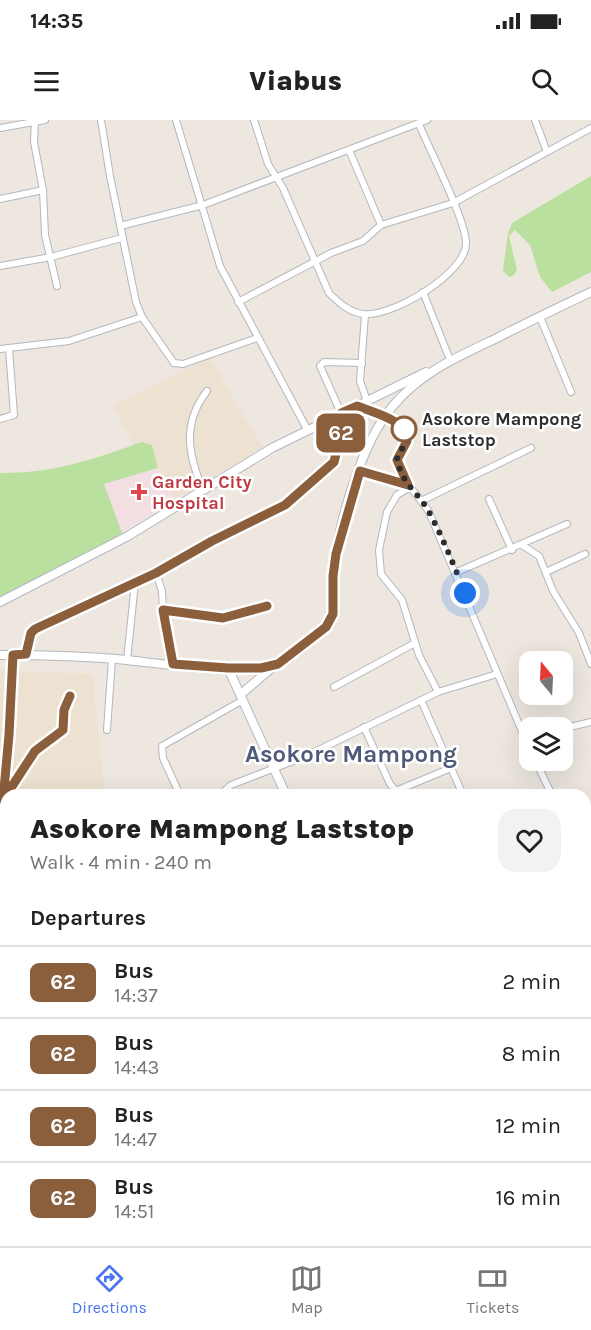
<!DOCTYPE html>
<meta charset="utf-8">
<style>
:root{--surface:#fff;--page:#f2f2f2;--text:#222;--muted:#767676;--line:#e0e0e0;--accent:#4b75ef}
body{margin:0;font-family:Karla,sans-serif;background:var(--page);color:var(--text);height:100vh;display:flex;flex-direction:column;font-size:22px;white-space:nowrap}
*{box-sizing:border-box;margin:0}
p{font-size:20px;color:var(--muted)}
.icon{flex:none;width:33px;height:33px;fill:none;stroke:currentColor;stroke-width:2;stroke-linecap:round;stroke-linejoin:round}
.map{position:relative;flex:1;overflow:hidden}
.details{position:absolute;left:0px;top:669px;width:591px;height:458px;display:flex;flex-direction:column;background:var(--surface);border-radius:18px 18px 0 0;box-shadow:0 6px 24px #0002}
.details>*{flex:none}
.badge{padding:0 12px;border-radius:9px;font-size:21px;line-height:39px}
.needle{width:39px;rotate:342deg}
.buttons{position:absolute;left:519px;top:531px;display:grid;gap:12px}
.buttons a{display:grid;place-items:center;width:54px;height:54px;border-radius:12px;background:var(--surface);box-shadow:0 6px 24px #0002;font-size:30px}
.you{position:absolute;width:30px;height:30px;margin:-15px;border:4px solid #fff;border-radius:50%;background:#1a73e8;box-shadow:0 0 0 9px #1a73e833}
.map>.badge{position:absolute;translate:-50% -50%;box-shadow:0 0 0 3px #fff}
h2{padding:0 30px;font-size:22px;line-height:54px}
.round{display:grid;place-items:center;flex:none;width:63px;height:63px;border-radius:18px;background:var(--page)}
.head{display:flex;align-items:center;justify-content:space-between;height:102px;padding:0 30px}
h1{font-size:28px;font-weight:800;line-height:45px}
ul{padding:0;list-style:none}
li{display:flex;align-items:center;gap:18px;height:72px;padding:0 30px;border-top:2px solid var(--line)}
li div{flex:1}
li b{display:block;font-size:22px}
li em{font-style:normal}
li .badge{min-width:66px;font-weight:700;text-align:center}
.status{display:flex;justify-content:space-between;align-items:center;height:42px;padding:0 30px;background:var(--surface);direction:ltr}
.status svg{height:16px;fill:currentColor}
header{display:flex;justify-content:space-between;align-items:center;height:78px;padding:0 30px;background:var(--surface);font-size:27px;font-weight:800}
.dock{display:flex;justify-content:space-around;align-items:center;height:84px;border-top:2px solid var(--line);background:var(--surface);font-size:16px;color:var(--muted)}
.dock a{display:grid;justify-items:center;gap:3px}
.dock .on{color:var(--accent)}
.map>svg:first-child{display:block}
</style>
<div class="status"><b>14:35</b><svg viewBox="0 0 49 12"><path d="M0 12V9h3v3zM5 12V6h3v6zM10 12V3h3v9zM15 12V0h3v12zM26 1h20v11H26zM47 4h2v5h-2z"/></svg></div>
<header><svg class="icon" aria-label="menu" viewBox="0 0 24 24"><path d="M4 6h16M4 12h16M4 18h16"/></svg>Viabus<svg class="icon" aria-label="search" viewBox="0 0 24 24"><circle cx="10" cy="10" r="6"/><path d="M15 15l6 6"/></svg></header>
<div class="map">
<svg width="591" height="1126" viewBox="0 0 591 1126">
<rect width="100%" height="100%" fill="#ede7e0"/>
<g fill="#ede2d1">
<polygon points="210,238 262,327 175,380 158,348 152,325 142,322 134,325 113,288 118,283"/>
<polygon points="0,550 92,554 105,675 6,675 6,1103 0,1103"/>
</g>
<polygon fill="#f3dee1" points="158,348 175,380 122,413 104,364"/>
<g fill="#bae0a0">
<polygon points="591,56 591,152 552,172 540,157 530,125 515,110 509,116 517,150 513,156 509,157 503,151 508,113 512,103"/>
<path d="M142 322 152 325 158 348 104 364 122 413 107 423 0 479V353C55 353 91 340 142 322Z"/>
<polygon points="0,835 6,836 6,910 3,911 0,906"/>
<polygon points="6,967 6,1104 0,1104 0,968"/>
<polygon points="56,1121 147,1121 128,1126 58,1126"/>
</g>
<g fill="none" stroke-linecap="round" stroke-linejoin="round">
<defs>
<g id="minor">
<polyline points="35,0 34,22 43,70 45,115 57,166"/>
<polyline points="101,0 110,56 136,182 142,197 174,243 183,244 257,218"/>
<polyline points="176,0 220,146 307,309"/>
<path d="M254 0 268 44 283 68 329 173C339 183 349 192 363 194 391 198 467 153 466 123 466 100 429 29 419 4"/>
<polyline points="535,0 547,32"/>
<polyline points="0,8 45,0"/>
<polyline points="349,30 381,105"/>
<polyline points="0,79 43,70"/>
<polyline points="120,106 203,85 427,0"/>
<polyline points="0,146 51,137 122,118"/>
<polyline points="423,172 450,240"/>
<polyline points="238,182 331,133 363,121 381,105 453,83 591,8"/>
<polyline points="365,195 360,261 367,281"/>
<polyline points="540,197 571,272"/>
<polyline points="0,229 69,221 142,197"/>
<path d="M384 297 404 309 407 321 397 337C400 361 418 374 429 392L530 630"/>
<polyline points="0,299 14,295 9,229"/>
<polyline points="360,351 408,365"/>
<polyline points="409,368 397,375 387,392 379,430 381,454 402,480 419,535 438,572"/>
<path d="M203 370C188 335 182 303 207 271"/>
<polyline points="489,379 512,430"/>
<polyline points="421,381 531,328"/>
<polyline points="522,425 539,436 553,471 579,513 591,544"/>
<polyline points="457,452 567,404"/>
<polyline points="546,452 585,434"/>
<polyline points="156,453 162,471 163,490 173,544"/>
<polyline points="163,490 223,498 267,486"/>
<polyline points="26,534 31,513 35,509 156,453 212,421 268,395 285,385 326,351 338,330 341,293 320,246 324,242 362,243"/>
<polyline points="127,540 135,463"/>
<polyline points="334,567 415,523"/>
<polyline points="421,580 463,675"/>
<polyline points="364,607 390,664 400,675"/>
<polyline points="562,609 591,602"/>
<polyline points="107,610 112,539"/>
<polyline points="535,640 552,675"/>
<polyline points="180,675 163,638 162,626 243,580"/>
<polyline points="220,675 231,665 306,636 438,572 497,554"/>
<polyline points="386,675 451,648"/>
<polyline points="5,677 35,631 63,610 64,590 70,576"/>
<polyline points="0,717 9,615 13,535"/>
<polyline points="585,737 591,734"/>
<polyline points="0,740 6,734"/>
<polyline points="585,760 591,776"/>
<polyline points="585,830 591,827"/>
<polyline points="585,921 591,921"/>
<polyline points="585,984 591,979"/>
<polyline points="585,1108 590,1126"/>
<polyline points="434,1120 454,1126"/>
<polyline points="139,1126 161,1120"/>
<polyline points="312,1126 326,1120"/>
<polyline points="406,1126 408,1120"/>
<polyline points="477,1126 483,1120"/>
</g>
<g id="tertiary">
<polyline points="357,286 384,297"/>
<polyline points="0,482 128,416 272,328 426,252"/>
<path d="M0 535C43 535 84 536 127 540 165 544 242 557 276 544 289 539 326 511 332 498 338 483 331 464 333 448 340 400 361 324 392 287 421 252 457 237 497 218 528 202 559 187 591 172"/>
<polyline points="228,548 286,675"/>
<polyline points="241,574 274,546"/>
<polyline points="260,1120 261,1126"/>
</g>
</defs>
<use href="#minor" stroke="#b3b7bf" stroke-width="8"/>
<use href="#tertiary" stroke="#b3b7bf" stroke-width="10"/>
<use href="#minor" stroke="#fff" stroke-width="6"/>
<use href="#tertiary" stroke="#fff" stroke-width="8"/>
</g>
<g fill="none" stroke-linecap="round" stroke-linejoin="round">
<defs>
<path id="line" d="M70 576 64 590 63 610 35 631 3 680 9 615 13 535 26 534 31 513 35 509 156 453 212 421 285 385 334 342 341 315V293L357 286C374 293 406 299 407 321L397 340 408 365 360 351 336 434 333 456V494L326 507 278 544 261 548H228L173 544 163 490 223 498 267 486"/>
</defs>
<use href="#line" stroke="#fff" stroke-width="14"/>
<use href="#line" stroke="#8b5e3c" stroke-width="9"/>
<path stroke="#2d2d2d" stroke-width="6" stroke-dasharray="0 10.8" d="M404 309 407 321 397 337C400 363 419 373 429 392 443 418 454 446 465 473"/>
</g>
<circle fill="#fff" stroke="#8b5e3c" stroke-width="3" cx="404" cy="309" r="12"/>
<path fill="#e0444e" stroke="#fff" stroke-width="2" d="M136 363h6v6h6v6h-6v6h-6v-6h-6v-6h6z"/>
<g text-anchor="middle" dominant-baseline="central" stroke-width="5" stroke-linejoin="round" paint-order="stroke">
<g font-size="18" font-weight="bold" fill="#2d2d2d" stroke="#fff" text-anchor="start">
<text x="422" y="299">Asokore Mampong<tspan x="422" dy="21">Laststop</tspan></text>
</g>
<g font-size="18" font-weight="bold" fill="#be3a42" stroke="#fff" text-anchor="start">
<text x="152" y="362">Garden City<tspan x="152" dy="21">Hospital</tspan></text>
</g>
<g font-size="24" font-weight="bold" fill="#4f5a7b" stroke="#fff">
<text x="351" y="634">Asokore Mampong</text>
</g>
</g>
</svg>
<div class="buttons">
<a><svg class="needle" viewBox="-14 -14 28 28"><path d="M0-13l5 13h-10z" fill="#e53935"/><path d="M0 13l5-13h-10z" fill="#767676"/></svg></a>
<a><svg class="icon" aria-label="layers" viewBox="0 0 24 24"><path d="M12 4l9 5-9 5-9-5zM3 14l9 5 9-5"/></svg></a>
</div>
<div class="you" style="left:465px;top:473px"></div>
<b class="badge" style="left:341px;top:313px;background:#8b5e3c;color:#fff">62</b>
<section class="details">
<div class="head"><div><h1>Asokore Mampong Laststop</h1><p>Walk · 4 min · 240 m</p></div><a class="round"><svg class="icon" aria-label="heart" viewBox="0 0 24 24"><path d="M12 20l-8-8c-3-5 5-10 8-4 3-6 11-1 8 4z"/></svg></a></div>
<h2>Departures</h2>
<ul>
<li><span class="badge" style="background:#8b5e3c;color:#fff">62</span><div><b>Bus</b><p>14:37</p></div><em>2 min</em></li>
<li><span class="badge" style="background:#8b5e3c;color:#fff">62</span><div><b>Bus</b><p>14:43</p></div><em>8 min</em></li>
<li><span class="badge" style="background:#8b5e3c;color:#fff">62</span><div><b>Bus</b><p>14:47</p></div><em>12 min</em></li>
<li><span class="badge" style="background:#8b5e3c;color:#fff">62</span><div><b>Bus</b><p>14:51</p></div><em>16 min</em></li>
</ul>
</section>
</div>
<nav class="dock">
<a class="on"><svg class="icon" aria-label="directions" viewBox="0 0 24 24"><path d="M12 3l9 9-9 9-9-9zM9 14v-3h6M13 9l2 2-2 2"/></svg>Directions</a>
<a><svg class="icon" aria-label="map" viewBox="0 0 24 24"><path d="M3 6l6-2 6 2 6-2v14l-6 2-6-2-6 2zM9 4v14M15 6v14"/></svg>Map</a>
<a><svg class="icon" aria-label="tickets" viewBox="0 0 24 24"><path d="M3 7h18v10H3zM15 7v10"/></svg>Tickets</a>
</nav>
